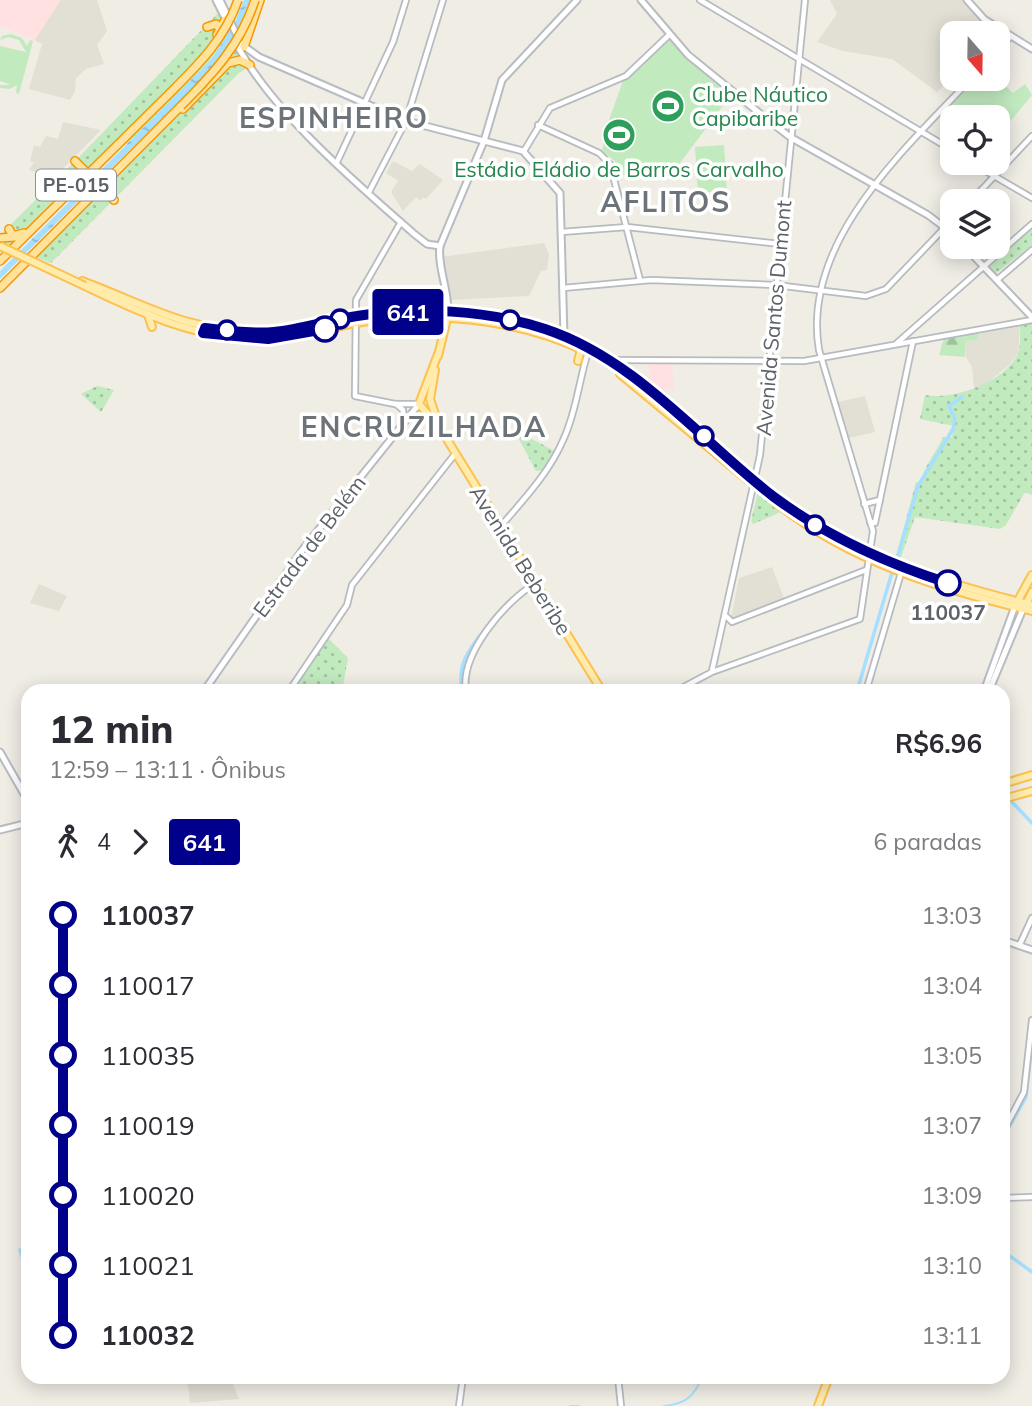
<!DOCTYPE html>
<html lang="pt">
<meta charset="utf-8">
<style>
:root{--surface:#fff;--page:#f7f7f7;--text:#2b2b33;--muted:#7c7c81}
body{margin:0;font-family:Mulish,sans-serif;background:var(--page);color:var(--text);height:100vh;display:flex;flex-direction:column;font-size:26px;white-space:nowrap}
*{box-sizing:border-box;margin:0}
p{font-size:23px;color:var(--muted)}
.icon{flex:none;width:38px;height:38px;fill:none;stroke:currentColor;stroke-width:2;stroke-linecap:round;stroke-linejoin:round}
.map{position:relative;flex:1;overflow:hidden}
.drawer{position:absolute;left:21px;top:684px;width:989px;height:700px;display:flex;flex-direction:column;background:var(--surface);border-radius:21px;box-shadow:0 4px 18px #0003}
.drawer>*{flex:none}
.badge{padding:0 14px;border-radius:5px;font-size:24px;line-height:46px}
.needle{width:46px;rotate:160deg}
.fabs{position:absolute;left:940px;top:21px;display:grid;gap:14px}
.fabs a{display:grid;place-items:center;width:70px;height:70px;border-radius:14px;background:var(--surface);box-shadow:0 4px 18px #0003;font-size:35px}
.map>.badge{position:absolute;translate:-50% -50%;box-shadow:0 0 0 4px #fff}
.legs{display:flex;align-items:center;gap:10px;height:77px;padding:0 28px;font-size:23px}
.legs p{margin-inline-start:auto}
.summary{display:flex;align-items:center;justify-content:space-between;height:119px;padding:0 28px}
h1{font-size:38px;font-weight:800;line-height:52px}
ul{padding:0 28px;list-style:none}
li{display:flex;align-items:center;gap:24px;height:70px;font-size:26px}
li i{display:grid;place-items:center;width:10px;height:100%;margin:0 9px;background:currentColor}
li i::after{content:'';width:18px;height:18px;margin:-9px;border:5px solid;border-radius:50%;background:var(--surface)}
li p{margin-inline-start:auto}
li:first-child i{background:linear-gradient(#0000 50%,currentColor 0)}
li:last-child i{background:linear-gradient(currentColor 50%,#0000 0)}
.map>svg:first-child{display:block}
</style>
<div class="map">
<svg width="1032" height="1406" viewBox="0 0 1032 1406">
<defs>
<pattern id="green-dots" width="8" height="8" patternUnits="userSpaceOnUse" patternTransform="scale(1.75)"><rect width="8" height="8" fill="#c2eabf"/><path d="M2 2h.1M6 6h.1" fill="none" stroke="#a1c19f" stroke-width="1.8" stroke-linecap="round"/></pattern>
<pattern id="forest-firs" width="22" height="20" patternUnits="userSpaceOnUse" patternTransform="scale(1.75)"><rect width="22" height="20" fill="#c2eabf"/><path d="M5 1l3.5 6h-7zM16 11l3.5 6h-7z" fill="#a1c19f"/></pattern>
<pattern id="water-ripples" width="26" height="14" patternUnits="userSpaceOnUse" patternTransform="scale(1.75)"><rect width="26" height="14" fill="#a6dfff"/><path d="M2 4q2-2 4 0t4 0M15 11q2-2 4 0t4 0" fill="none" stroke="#8ab8d2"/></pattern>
</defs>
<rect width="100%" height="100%" fill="#f0ede5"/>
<g fill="#e2dfd5">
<polygon points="0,0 97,0 107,31 97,45 104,64 86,69 76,78 75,91 70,100 29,89 42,44 34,40"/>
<polygon points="830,0 964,0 980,20 1002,34 1004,38 998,45 998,33 952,33 952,79 967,79 956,90 947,82 937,92 892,59 843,51 817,42 837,14"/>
<polygon points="63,122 101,130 55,177 29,170 34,162 30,161 34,145 40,147 46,136 58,139"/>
<polygon points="393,161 412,171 420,164 443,180 426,199 423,197 420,201 416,197 403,211 391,192 398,181 386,173"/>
<polygon points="544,243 549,254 547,270 541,271 529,296 450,300 440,257"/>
<polygon points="1020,325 1018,353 1010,364 984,386 974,389 972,367 966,357 966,341 979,334"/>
<polygon points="865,396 875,432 849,438 838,402"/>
<polygon points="772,567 784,598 731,618 739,578"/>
<polygon points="39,584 67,596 59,611 30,603"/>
<polygon points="187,1377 230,1377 239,1399 190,1403"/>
</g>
<g fill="#fee1e0">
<polygon points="0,0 61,0 35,40 0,26"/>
<polygon points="647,364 672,364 674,391 668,387 662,395 639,376 651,375"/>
</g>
<g fill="url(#green-dots)">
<polygon points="221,10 234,43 223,63 228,63 238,47 249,67 239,73 51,263 32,256 135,152 123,140 91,171 78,158"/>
<polygon points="75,161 88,174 13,248 0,243 0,235"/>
<polygon points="1032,226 1032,245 995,274 988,265"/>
<path d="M1032 322V495L1025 492 1006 525 1000 529 915 517 899 563 895 560 916 482 921 483C923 467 936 453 943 437H952L954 426 920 419 925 395C953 401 1007 381 1018 353 1021 345 1020 333 1020 325Z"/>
<polygon points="97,386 114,390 101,412 81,394"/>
<polygon points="514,430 555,451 543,470 536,471"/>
<polygon points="758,492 779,508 781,512 753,524 751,521"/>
<polygon points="328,638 348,658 342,691 290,691"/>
</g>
<polygon fill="url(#forest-firs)" points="979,333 977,340 966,341 965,357 939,355 944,338"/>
<g fill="#c2eabf">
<polygon points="11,34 22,38 27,46 30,40 33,41 19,94 16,93 17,85 9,89 0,88 0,85 11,85 0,81 0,46 26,52 19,40 8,37 0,40 2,36"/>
<polygon points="669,39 731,95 671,175 647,178 617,174 615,161 602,151 610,117 623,81"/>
<polygon points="976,79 998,79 1013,93 1025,84 1032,95 1009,123 998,132 998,117 952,117 952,127 940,118"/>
<polygon points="724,145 727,191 698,193 695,147"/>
</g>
<path fill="url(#water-ripples)" d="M244 0H250C241 25 230 47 213 67L0 279V271L212 59 235 22Z"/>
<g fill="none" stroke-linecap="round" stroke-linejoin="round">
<g stroke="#a6dfff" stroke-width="2">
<polyline points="570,1406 579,1406"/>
<path d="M664 1406C685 1404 694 1397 702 1377"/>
</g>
<g stroke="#a6dfff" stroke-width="3.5">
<polyline points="896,562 918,486 953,429 955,419 949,406 962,397"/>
<path d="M463 691C455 665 471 647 486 628"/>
<polyline points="857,691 893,569"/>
<polyline points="1011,801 1032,823"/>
<polyline points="1003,1138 1026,1097 1032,1042"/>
<polyline points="20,1250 28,1273"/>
<polyline points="1003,1251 1032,1272"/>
</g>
<defs>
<g id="tertiary">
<polyline points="700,0 952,150"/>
<polyline points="998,51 1011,36"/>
<polyline points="538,125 599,153 610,164 640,280"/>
<polyline points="524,151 550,108 626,76 669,35"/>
<polyline points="337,162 393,42 406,0"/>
<polyline points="972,163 1032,198"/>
<polyline points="369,192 406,121 443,0"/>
<polyline points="971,201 1032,136"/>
<polyline points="401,222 356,300 355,396 395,404 419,404"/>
<polyline points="561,232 627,227 780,244"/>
<polyline points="997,280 1032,250"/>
<polyline points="563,288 651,280 776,285 866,296 886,289 952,220"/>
<polyline points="897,343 1032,224"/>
<polyline points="610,360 804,361 1032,320"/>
<polyline points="396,404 403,410 403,423"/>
<polyline points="864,504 880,500"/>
<polyline points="870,522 875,523 913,341"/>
<path d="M501 526C524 499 550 472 564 438 577 410 579 378 589 349"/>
<polyline points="727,617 732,622 866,570"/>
<polyline points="712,671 760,455 805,0"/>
<polyline points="289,691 347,605 352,585 455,454"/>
<path d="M466 691C460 654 505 601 536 583"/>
<path d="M676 691 712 672 860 619 873 531 819 350C801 242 904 150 971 79"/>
<polyline points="866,691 901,573"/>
<polyline points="1020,944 1032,918"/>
<polyline points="1003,1132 1024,1092 1032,1020"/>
<polyline points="1003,1198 1032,1197"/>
<polyline points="618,1377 621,1406"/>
<polyline points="459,1406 463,1377"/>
</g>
<g id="secondary">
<polyline points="216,0 227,22"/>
<polyline points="220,0 241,44 259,57 406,121 523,151 560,193 564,336"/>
<polyline points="641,0 688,55 763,116 790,137 928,215 952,233"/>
<polyline points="967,0 984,19 1032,49"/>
<path d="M235 41C269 109 355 182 413 233L427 244 440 246"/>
<polyline points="965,247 1032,317"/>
<path d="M448 313C449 291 437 266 440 246L484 141 502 80 577 0"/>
<polyline points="204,691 303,549 419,404"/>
<polyline points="984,691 1015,606"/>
<polyline points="989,691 1023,609"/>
<polyline points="0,752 28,801"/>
<polyline points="0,830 28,823"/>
<polyline points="1003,940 1032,950"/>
</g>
<g id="primary">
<path d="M82 281C149 306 183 330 258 332 292 334 325 321 357 316 417 306 489 310 546 329 637 360 701 441 775 497 853 555 939 582 1032 605"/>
<path d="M85 286C143 314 201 341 267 339 297 338 326 328 356 323 430 310 516 318 585 351"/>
<polyline points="148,315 152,327"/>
<polyline points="438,354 419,404 440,428 602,691"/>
<polyline points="438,356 447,319"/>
<polyline points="578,361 581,349"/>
<polyline points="435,370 430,399 437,420"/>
<polyline points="620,374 749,481"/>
<path d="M774 501C848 561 940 589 1032 611"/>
<polyline points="1016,604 1032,575"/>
<polyline points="1025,606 1032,592"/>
<polyline points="1003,784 1032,775"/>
<polyline points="1003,799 1032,791"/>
<polyline points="818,1406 829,1377"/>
</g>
<g id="trunk">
<polyline points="207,27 216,24 220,29"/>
<polyline points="217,35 225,20"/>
<polyline points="244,47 260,0"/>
<polyline points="183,109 228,63 240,60 250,65"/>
<polyline points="75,161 88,174"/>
<polyline points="100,185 114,200"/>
<polyline points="9,229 13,236 24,233"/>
<polyline points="0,238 15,237"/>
<polyline points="0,261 170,93"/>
<polyline points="0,288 181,106"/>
</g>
</defs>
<use href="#tertiary" stroke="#b7bbc0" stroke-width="8"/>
<use href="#secondary" stroke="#b8bcc2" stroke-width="9"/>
<use href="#primary" stroke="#fdc151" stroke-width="10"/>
<use href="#trunk" stroke="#f59700" stroke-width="10"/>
<use href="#tertiary" stroke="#fff" stroke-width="4.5"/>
<use href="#secondary" stroke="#fff" stroke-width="5"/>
<use href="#primary" stroke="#ffebab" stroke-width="6"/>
<use href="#trunk" stroke="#ffe29c" stroke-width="7"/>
<defs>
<polyline id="primary-bridge" points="0,246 85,286"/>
<g id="trunk-bridge">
<path d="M170 93C198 65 225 39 238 0"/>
<path d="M181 106C213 74 241 44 255 0"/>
</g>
</defs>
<use href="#primary-bridge" stroke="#fdc151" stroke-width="10" stroke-linecap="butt"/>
<use href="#trunk-bridge" stroke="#f59700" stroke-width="10" stroke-linecap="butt"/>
<use href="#primary-bridge" stroke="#ffebab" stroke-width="6"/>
<use href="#trunk-bridge" stroke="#ffe29c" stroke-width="7"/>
</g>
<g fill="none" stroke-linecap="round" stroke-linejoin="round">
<defs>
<path id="line-1" d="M325 329 268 339 203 333 205 328C227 331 251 334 274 332 302 329 329 320 357 316 416 306 488 310 545 329 636 359 700 440 774 497 828 537 885 563 948 583"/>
</defs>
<use href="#line-1" stroke="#fff" stroke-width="16"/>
<use href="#line-1" stroke="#00008b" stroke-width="10"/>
</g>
<defs>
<symbol id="stadium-disc" viewBox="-11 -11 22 22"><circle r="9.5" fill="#2e9e5b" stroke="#fff"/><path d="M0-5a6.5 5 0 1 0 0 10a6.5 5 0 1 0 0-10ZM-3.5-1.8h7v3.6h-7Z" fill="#fff"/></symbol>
</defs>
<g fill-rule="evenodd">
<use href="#stadium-disc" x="649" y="87" width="38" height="38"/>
<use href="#stadium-disc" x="600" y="116" width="38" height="38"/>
</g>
<g fill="#fff" stroke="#00008b" stroke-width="3.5">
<circle cx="340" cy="319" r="9"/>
<circle cx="510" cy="320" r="9"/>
<circle cx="325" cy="329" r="12"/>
<circle cx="227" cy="330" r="9"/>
<circle cx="704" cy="436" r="9"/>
<circle cx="815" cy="525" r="9"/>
<circle cx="948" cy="583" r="12"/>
</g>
<g text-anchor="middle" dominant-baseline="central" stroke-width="7" stroke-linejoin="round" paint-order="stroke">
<rect fill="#fff" stroke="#8d9195" stroke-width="2" x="36" y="169.5" width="80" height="31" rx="5"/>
<g font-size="19" font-weight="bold" fill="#5c6267">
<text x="76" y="185">PE-015</text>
</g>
<g font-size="21" fill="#27864d" stroke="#fff" text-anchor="start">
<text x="692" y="94">Clube Náutico<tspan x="692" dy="24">Capibaribe</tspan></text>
<text x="619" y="169" text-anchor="middle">Estádio Eládio de Barros Carvalho</text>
</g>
<g font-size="21" fill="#5c6267" stroke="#fff">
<text transform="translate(773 318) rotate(-85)">Avenida Santos Dumont</text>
<text transform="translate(309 546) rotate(-53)">Estrada de Belém</text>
<text transform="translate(521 560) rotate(58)">Avenida Beberibe</text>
</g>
<g font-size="21" font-weight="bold" fill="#5c6267" stroke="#fff">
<text x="948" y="612">110037</text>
</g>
<g font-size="28" font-weight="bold" letter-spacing="2" fill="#6d7479" stroke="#fff">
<text x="334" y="117">ESPINHEIRO</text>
<text x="666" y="201">AFLITOS</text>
<text x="424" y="426">ENCRUZILHADA</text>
</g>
</g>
</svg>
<div class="fabs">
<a><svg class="needle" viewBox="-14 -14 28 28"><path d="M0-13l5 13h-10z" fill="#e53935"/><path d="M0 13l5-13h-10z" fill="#7c7c81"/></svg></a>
<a><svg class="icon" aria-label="locate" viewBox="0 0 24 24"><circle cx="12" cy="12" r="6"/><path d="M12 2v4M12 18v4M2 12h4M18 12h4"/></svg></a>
<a><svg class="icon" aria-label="layers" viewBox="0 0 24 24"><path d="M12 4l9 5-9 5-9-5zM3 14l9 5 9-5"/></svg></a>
</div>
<b class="badge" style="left:408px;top:312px;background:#00008b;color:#fff">641</b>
<section class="drawer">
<div class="summary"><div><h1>12 min</h1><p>12:59 – 13:11 · Ônibus</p></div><b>R$6.96</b></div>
<div class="legs"><svg class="icon" aria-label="walk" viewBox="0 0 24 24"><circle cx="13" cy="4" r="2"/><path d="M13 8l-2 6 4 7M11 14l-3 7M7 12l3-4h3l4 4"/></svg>4<svg class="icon" aria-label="forward" viewBox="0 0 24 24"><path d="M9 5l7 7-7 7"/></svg><b class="badge" style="background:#00008b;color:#fff">641</b><p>6 paradas</p></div>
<ul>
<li><i style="color:#00008b"></i><b>110037</b><p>13:03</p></li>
<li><i style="color:#00008b"></i><span>110017</span><p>13:04</p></li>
<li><i style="color:#00008b"></i><span>110035</span><p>13:05</p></li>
<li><i style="color:#00008b"></i><span>110019</span><p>13:07</p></li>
<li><i style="color:#00008b"></i><span>110020</span><p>13:09</p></li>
<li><i style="color:#00008b"></i><span>110021</span><p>13:10</p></li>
<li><i style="color:#00008b"></i><b>110032</b><p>13:11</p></li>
</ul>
</section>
</div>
